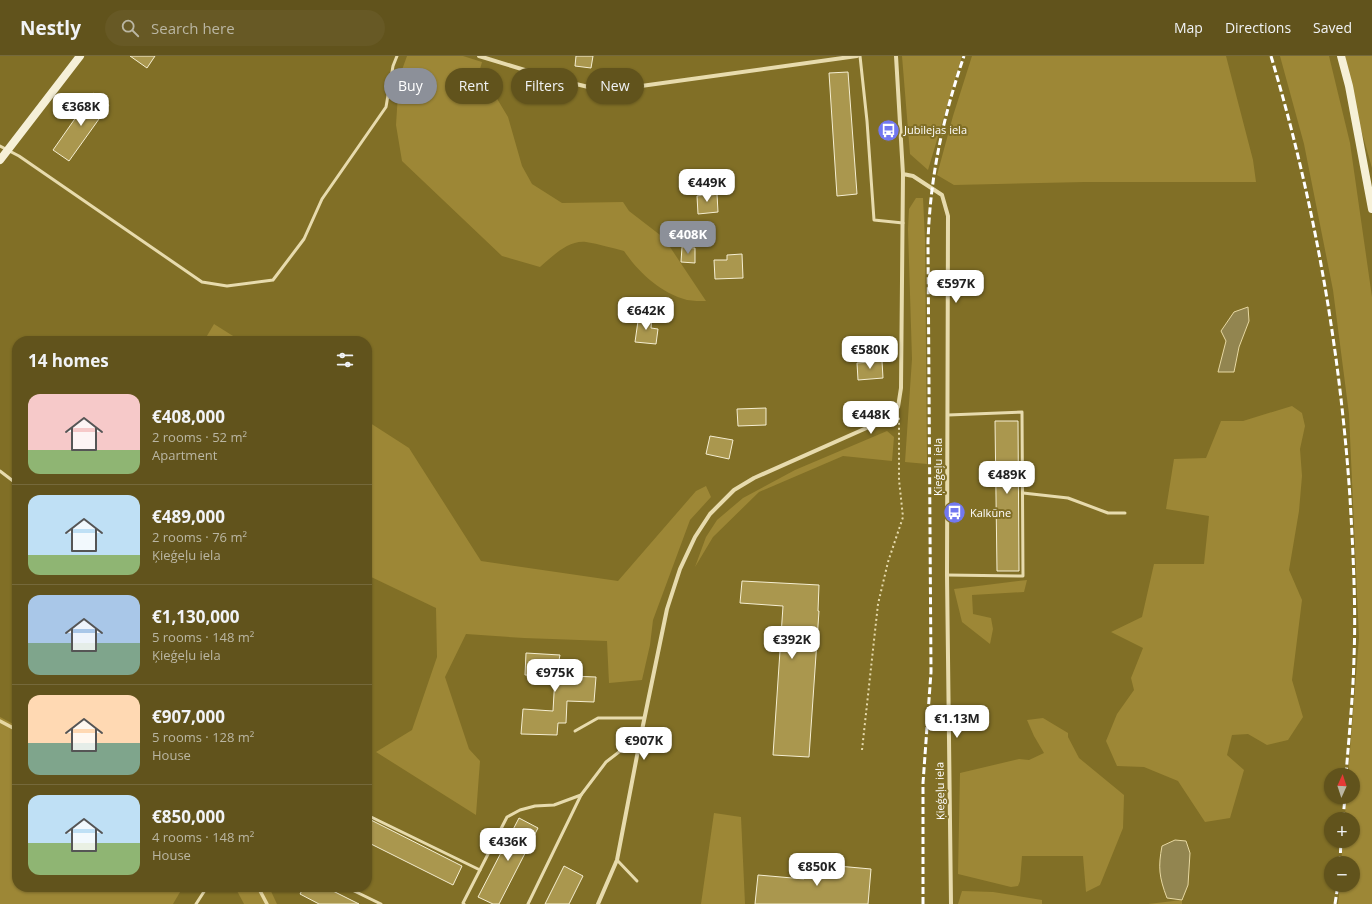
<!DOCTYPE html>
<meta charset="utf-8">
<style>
:root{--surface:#61531c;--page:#675925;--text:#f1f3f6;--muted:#bab6a3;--line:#75693b;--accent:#8c9099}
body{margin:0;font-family:"Open Sans",sans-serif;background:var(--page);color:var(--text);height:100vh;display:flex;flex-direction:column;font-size:15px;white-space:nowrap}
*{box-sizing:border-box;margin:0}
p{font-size:13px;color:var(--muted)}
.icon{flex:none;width:22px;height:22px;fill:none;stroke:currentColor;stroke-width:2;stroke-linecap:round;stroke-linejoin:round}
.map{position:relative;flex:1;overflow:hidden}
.sheet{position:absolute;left:12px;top:280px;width:360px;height:556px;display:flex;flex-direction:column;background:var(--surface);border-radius:16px;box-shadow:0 1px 3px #0004}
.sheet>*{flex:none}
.guide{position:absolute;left:384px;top:12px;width:380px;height:36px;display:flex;gap:8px}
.needle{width:26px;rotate:3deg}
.controls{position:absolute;left:1324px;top:712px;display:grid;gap:8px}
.controls a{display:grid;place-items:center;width:36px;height:36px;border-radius:50%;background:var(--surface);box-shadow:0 1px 3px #0004;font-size:20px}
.price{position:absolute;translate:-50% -34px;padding:0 9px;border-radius:8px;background:#fff;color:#222;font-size:13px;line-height:26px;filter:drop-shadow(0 1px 2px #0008)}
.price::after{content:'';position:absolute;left:50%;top:24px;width:12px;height:9px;margin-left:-6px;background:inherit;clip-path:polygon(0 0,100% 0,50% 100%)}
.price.selected{background:var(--accent);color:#fff}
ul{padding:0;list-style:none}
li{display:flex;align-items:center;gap:12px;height:100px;padding:0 16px}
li+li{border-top:1px solid var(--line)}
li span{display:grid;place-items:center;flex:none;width:112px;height:80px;border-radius:12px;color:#555}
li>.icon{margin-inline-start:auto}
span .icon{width:48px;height:48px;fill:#fffc;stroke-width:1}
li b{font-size:17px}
h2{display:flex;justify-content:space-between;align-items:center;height:48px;padding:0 16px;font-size:17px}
.pill{padding:0 14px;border-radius:18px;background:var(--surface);box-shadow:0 1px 3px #0004;font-size:14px;line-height:36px}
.pill.selected{background:var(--accent);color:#fff}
header{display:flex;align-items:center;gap:24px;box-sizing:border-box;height:56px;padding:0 20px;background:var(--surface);border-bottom:1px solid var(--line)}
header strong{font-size:19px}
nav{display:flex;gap:22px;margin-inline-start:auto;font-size:14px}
.search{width:280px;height:36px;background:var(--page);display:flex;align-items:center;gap:10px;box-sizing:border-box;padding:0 14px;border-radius:22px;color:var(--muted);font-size:15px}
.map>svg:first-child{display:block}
.green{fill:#9d8736}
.water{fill:#928550;stroke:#e7d8a2}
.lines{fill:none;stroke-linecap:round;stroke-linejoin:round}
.stream{stroke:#e7d8a2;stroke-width:3.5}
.building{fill:#aa974e;stroke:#f5eed1}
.path{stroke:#e7dbad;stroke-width:2;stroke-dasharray:2 3;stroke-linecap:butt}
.service{stroke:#e7dbad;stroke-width:3}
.minor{stroke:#e7dbad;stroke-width:4}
.secondary{stroke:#f6f0d7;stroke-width:8}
.rail{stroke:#fff;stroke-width:3;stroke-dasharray:7 3;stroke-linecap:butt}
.labels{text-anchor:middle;stroke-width:4;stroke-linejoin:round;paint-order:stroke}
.poi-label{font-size:11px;fill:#fff;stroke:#816f26;text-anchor:start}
.street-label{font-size:11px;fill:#fff;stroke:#816f26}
</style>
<header>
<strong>Nestly</strong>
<div class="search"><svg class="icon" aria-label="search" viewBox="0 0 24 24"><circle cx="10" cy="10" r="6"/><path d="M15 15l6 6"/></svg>Search here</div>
<nav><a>Map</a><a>Directions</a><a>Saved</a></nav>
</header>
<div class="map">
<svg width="1372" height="848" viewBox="0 0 1372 848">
<rect width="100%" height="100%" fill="#816f26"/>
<g class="green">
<path d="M407 0H463L482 6 476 27 496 41 508 61 522 110 532 128 562 147 623 146 629 155 664 182 706 245C700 245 693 245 687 244 661 237 639 217 624 195 612 192 599 188 586 186 568 184 553 200 540 211L502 200 402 105 396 69 399 22Z"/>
<path d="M902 0H962L928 114 910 98Z"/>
<path d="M972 0H1226L1253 104 1256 126H1085L954 129 937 119 953 60Z"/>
<path d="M1280 0H1329L1350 87 1372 241V848H1338L1340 829H1353V807H1341L1343 785H1353V763H1345L1346 741H1353V719H1348L1359 582 1349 358 1333 234 1304 88Z"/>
<path d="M1340 0H1372V112Z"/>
<path d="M916 142H923L925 184 927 408 905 406 912 303 908 173 909 153Z"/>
<path d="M214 268 241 285H204Z"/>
<path d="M1292 350 1302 357 1305 370 1300 393 1302 420 1299 455 1289 514 1302 544 1292 624 1303 661 1288 684 1267 689 1248 678 1232 679 1227 699 1244 714 1230 762 1205 766 1178 725 1144 711 1117 710 1106 685 1117 658 1134 634 1131 622 1143 592 1111 576 1142 561 1154 508H1204L1209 460 1166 453 1174 403 1206 402 1221 365H1243Z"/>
<path d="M367 365 409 392 481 505 618 525 696 435 706 430 711 441 690 464 653 564 650 589 642 624 609 627 607 585 524 582 466 578 445 621 469 693 480 705 476 759 376 696 412 674 437 601 436 552 367 519Z"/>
<path d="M887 375 894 381 892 405 843 400 759 436 713 481 695 511 706 481 717 464 743 442 795 414Z"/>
<path d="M1027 524 1024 536 972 539 973 558 991 562 993 573 990 588 962 566 954 533Z"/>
<path d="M0 661 17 670V831H183L173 848H0Z"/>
<path d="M1043 662 1068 677V681L1079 702 1124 739 1123 772 1100 829 1086 836 1083 800H1022L1020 825 1018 830 1011 831 958 818 960 717 1019 703 1029 704 1044 697 1034 680 1027 664Z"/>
<path d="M714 757 741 761 745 848H701Z"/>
<path d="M235 831H269L277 848H244Z"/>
<path d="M962 835 993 836 1042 844V848H958Z"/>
<path d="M1182 844V848H1148Z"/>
</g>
<g class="water">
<path d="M1248 251 1249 265 1239 291 1234 316H1218L1226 285 1221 275 1234 256Z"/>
<path d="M1175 784 1186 785 1190 797 1188 829 1182 844 1167 842C1159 821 1158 811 1162 790Z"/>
</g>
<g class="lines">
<g class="stream">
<path d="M0 665 17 674"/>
<path d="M258 831 267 848"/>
</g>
</g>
<g class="building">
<path d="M130 0H155L147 12Z"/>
<path d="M576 0H593L591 12 575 10Z"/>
<path d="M848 16 857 138 837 140 829 17Z"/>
<path d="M93 37 109 49 69 105 53 94Z"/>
<path d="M712 133V139L717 138 718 156 698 158 697 140 703 139V134Z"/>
<path d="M682 191 695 192V207L681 206Z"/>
<path d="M742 198 743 222 715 223 714 204H727V199Z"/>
<path d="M639 258 652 260 651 272 658 273 656 288 635 286Z"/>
<path d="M882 305 883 322 858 324 857 307Z"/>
<path d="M766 352V369L738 370 737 353Z"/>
<path d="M995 365H1018L1019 515H997Z"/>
<path d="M710 380 733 384 729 403 706 398Z"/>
<path d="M742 525 819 529 818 555H819L809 701 773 699 783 550 740 547Z"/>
<path d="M526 597 560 599 559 604H571L570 620 596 621 594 646 567 645 566 667H558L557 679 521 678 523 653 553 655 555 620 525 619Z"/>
<path d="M367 762 462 810 453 829 367 786Z"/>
<path d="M519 762 538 772 499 848H493L478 841Z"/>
<path d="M805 807 871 813 868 848H755L758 819 804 823Z"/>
<path d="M564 810 583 820 569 848H545Z"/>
<path d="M304 831H325L359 848H319L300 838Z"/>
</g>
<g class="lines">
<path class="path" d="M862 694 878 548 888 506 903 461 899 424V360"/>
<g class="service">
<path d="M860 0 867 65 874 164 903 167"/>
<path d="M0 90 19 100 202 226 227 230 273 224 304 183 322 143 386 51 393 10 397 0"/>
<path d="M0 415 17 428"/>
<path d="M1023 437 1068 442 1108 457H1125"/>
<path d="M947 519 1023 520 1022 356 948 359"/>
<path d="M575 675 598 662H644"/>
<path d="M367 759 480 814"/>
<path d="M617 804 637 825"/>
<path d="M346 831 381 848"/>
<path d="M196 848 207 831"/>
<path d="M464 848 463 847 507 761 520 754 535 750 554 749 581 739"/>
<path d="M528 848 581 739 606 706 641 679"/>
</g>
<g class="minor">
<path d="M479 0 551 22 605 35 857 0"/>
<path d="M896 0 903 118 913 120 942 139 948 160 947 519 951 848"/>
<path d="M598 848 617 804 641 679 667 553 680 513 695 481 710 458 734 434 754 422 880 366 898 351 901 332 903 118"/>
</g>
<g class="secondary">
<path d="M1341 0 1349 30 1372 153"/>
<path d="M0 104 80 0"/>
</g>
<g class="rail">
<path d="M1271 0C1314 144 1340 292 1350 442 1353 495 1356 549 1354 602 1353 641 1349 680 1346 719"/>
<path d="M1343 763 1345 741"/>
<path d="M1340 807 1341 785"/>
<path d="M923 848V727L931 616 928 186C930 121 943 61 964 0"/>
<path d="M1335 848 1338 829"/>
</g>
</g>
<defs>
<symbol id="bus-disc" viewBox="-11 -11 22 22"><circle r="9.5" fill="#7278f0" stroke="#816f26"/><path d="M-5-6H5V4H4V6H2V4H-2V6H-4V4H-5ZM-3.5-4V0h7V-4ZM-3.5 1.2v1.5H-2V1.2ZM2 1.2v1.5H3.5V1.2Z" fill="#fff"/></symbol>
</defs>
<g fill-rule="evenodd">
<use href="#bus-disc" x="876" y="62" width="25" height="25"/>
<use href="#bus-disc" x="942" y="444" width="25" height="25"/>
</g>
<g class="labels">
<g class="poi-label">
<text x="904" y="78">Jubilejas iela</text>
<text x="970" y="461">Kalkūne</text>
</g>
<g class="street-label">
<text transform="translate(938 411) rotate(-90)" y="4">Ķieģeļu iela</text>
<text transform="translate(940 735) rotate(-91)" y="4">Ķieģeļu iela</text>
</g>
</g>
</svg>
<div class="controls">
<a><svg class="needle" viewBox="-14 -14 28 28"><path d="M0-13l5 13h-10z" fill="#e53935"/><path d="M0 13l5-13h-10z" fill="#bab6a3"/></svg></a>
<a>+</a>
<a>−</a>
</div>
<b class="price" style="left:81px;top:71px">€368K</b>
<b class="price" style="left:707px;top:147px">€449K</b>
<b class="price selected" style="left:688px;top:199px">€408K</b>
<b class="price" style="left:956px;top:248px">€597K</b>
<b class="price" style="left:646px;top:275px">€642K</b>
<b class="price" style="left:870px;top:314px">€580K</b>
<b class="price" style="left:871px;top:379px">€448K</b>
<b class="price" style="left:1007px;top:439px">€489K</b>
<b class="price" style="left:792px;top:604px">€392K</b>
<b class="price" style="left:555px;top:637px">€975K</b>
<b class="price" style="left:957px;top:683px">€1.13M</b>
<b class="price" style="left:644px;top:705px">€907K</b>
<b class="price" style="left:508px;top:806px">€436K</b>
<b class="price" style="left:817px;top:831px">€850K</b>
<div class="guide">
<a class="pill selected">Buy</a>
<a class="pill">Rent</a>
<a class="pill">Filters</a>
<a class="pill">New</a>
</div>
<section class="sheet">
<h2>14 homes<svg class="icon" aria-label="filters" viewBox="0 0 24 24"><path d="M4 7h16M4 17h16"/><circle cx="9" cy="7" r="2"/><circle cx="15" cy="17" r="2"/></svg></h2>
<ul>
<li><span style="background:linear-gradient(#f6c9c9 70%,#8fb573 0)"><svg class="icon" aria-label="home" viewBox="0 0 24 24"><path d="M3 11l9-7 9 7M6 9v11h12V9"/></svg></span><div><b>€408,000</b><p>2 rooms · 52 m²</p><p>Apartment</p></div></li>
<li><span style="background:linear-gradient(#bfe0f5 75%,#8fb573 0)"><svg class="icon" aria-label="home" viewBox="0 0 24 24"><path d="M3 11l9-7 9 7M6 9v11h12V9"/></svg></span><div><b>€489,000</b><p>2 rooms · 76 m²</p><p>Ķieģeļu iela</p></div></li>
<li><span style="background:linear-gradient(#a9c7e8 60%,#7fa58c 0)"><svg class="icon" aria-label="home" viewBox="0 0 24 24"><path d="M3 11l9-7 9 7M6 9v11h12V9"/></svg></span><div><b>€1,130,000</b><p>5 rooms · 148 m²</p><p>Ķieģeļu iela</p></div></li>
<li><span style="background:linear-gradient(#ffd9b3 60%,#7fa58c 0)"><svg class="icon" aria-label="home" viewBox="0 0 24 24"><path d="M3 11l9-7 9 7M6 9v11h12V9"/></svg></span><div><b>€907,000</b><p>5 rooms · 128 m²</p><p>House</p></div></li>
<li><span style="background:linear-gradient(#bfe0f5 60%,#8fb573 0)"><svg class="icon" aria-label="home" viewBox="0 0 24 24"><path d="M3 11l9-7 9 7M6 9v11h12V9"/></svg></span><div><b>€850,000</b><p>4 rooms · 148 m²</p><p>House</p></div></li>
</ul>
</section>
</div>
